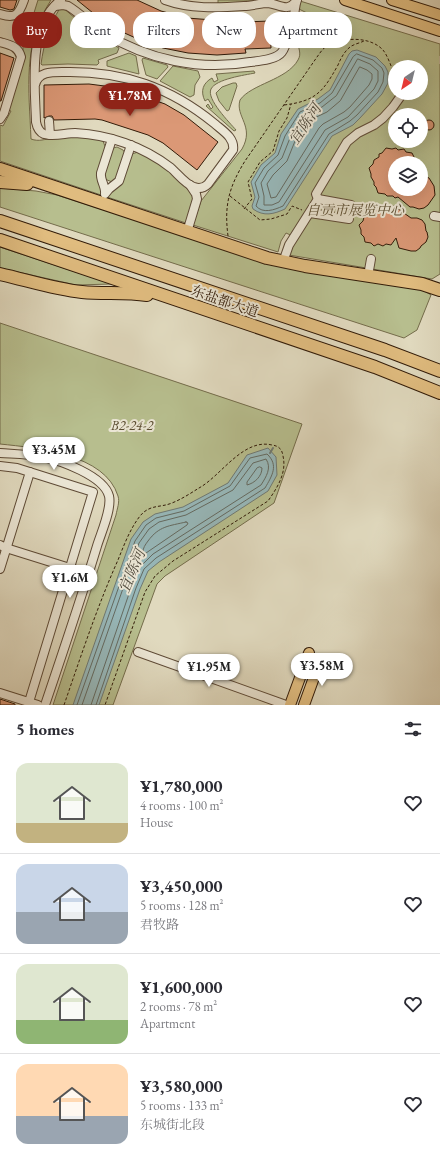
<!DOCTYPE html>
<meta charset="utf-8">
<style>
:root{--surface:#fff;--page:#f7f7f7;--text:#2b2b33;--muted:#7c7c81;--line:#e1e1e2;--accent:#8f2418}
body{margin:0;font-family:"EB Garamond","Noto Serif SC",serif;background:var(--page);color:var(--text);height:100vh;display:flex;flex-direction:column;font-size:15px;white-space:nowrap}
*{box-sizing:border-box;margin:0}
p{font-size:13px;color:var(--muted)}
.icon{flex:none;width:22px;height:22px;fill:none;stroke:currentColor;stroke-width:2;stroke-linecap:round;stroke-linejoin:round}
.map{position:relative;height:705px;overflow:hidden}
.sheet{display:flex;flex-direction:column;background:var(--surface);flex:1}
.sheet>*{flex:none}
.guide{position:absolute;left:12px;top:12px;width:416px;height:36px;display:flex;gap:8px}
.needle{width:26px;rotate:215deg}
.buttons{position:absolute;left:388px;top:60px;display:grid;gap:8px}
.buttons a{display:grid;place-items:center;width:40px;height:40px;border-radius:50%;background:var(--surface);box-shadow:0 4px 16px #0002;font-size:20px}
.price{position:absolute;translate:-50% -34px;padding:0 9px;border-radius:14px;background:#fff;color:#222;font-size:13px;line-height:26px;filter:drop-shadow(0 1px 2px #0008)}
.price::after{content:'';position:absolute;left:50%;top:24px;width:12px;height:9px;margin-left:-6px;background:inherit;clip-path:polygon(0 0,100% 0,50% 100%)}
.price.on{background:var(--accent);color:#fff}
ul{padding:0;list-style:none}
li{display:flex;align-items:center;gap:12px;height:100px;padding:0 16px}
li+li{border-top:1px solid var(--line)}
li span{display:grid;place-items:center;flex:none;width:112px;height:80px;border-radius:12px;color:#555}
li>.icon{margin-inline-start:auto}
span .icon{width:48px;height:48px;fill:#fffc;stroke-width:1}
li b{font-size:17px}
h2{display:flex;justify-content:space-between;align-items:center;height:48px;padding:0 16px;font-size:17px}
.chip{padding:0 14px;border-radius:16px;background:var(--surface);box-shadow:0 4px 16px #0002;font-size:14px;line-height:36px}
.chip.on{background:var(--accent);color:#fff}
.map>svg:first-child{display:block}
.green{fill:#b7be8e;stroke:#746c4b;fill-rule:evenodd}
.water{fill:#97b8ba;stroke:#6f7973}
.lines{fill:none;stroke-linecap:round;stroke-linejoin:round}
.shore{stroke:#646a61;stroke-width:1}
.stream{stroke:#6f7973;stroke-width:2}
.building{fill:#db9876;stroke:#321b08}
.minor-tunnel{stroke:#bdb39a;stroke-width:8;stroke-dasharray:8 4;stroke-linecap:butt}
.minor-casing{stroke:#5e4a36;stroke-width:10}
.major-casing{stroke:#321b08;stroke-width:12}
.highway-casing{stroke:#321b08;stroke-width:14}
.path{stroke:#321b08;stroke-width:1;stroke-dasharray:3 2;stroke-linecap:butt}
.minor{stroke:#ebe6d5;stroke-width:8}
.major{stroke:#e0bc7f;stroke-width:10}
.highway{stroke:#e0bc7f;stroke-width:12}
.labels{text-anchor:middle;stroke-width:4;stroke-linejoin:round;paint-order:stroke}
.park-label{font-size:14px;font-style:italic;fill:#5a4c30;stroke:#ebe6d5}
.street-label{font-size:14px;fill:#321b08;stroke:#ebe6d5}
.water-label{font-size:15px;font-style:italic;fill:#504a3d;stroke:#ebe6d5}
</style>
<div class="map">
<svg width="440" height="705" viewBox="0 0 440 705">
<rect width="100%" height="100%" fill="#e0d9be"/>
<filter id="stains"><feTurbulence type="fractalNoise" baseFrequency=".005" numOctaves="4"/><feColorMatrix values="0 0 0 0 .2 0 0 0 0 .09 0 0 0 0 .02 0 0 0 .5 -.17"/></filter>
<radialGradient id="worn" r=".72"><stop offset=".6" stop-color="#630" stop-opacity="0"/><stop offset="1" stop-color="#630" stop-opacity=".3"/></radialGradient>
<g class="green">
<path d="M38 0H51C22 45 29 88 31 139 39 142 45 139 53 138 69 136 87 136 103 141L106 149 97 177 102 190 101 195 0 161V125L3 126 11 111 8 110 23 58V45L27 46 30 34 37 15 33 16Z"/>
<path d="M218 0H270L218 6Z"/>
<path d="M300 1 440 44V274L432 279 289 255 292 246 297 238 286 233 281 241 278 252 193 225 201 201 242 149C255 126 235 117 240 100 251 84 287 80 298 60 302 53 298 49 298 42 298 33 304 22 307 13L299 9ZM395 67H421V93H395ZM395 115H421V141H395ZM395 163H421V189H395Z"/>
<path d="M62 7 89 30 119 48 117 53 98 60 99 63 97 65 68 64 42 65 41 64C44 43 49 26 60 8Z"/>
<path d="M129 53 136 56 139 74 107 66V61Z"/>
<path d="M143 58 167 65 168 67 157 79 146 75 142 60Z"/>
<path d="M173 66 198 71 200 77 195 85 194 95 190 97 160 81Z"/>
<path d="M254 71 255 73C245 75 216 79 211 89 206 99 230 123 236 130L234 131 206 106 208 104 211 109 213 107 208 99 205 101C200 91 203 83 212 78L214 82 218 80 216 74Z"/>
<path d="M233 83H236L237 86 229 110 227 111 219 101 216 93 222 87Z"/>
<path d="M117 147 123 150 125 153 117 179 112 182 105 179 103 173 113 148Z"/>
<path d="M138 152C157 158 182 181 194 197L186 223 107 197 109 191 122 183 131 157 132 154Z"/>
<path d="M0 188 36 191 57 195 257 259 421 289 431 295 417 330 404 338 0 207Z"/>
<path d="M0 247 112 284 76 285 0 268Z"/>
<path d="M0 323 302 424 274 503 165 576 157 584 113 705H53L116 515C117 509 120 502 118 496 105 454 38 448 0 444Z"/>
</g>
<g class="water">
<path d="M357 50 376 57 385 66 388 72V83L382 94 360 118 353 125 332 136 285 209C274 214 264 217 253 209L252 206 255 197 251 182 261 165 275 153 281 134 298 109 318 99 330 90 349 54 352 51Z"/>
<path d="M268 448 276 457 277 475 268 491 159 562 148 571 140 589 99 705H73L131 539 143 522 155 514 183 507 228 483 247 455Z"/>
</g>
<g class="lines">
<g class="shore">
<path d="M357 54 373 60 382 68 384 73 383 82 378 92 357 115 350 121 329 134 283 206C274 210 263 214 256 206L259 197 255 183 264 168 278 155 285 136 300 112 320 103 332 93 353 57Z"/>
<path d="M358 59 370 64 378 71V81L374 89 348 117 325 130 279 202 272 205H264V196L261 183 268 171 282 158 290 138 303 116 322 107 336 96Z"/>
<path d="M360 67 367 70 372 74V79L369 85 350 107 344 112 323 124 319 128 276 197 271 198 267 184 273 175 287 161 295 141 308 121 327 112 340 101Z"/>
<path d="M260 467 262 468C262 476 255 483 247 485V482L257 468Z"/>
<path d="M186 522 188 523 187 525 146 553 143 552C143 548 145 545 148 541 159 526 169 526 186 522Z"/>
<path d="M77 705 135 541 146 525 156 518 184 511 230 486 250 458 267 454C279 465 272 476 265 488L156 558 144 569 136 588 96 705"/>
<path d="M82 705 139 543 149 529 159 522 186 515 233 490 253 463 266 459C272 468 266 477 261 485L153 554 140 567 132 585 91 705"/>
</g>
<path class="stream" d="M270 453 273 448"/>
</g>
<g class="building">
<path d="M0 0H17L14 9 10 10 0 7Z"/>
<path d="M77 0H137L161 11 187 18 213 20 244 18V22L270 21 271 48 245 49 246 53 217 55 188 53 163 48 140 40 118 30 93 13Z"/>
<path d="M0 53 14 58 1 101H0Z"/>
<path d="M89 84 120 88 165 104 184 115 218 142 197 170 163 143 148 135 102 120 95 119 54 120 52 116H49L44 118V85Z"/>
<circle cx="429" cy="125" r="5"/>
<path d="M386 148 392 149 396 148 398 150 404 149 406 152 412 153 415 159 420 163H395V189H421V177L425 176 429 178 434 186 435 195 428 205 424 208 419 209 413 207H410L398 197 395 198 393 196H387L385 194 378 193 376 187 374 185V182L371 177V174L369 168 373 164 374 160 379 157V154L382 153Z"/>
<path d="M385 205 390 207 394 206 411 218H417L422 220 425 224 426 231 427 232 428 237 426 242 421 246 420 248 416 251H411L399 248 396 238 391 245 386 244 383 246 378 244 374 246 371 243 365 242 364 237 361 234V230L359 225 363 221 364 217 367 216 370 211H374L377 207 381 208Z"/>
<path d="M0 699 15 704V705H0Z"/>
</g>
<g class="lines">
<path class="minor-tunnel" d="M439 60H440"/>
<defs>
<g id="minor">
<path d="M165 0C190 9 217 8 244 6 252 6 261 3 268 3 279 4 288 13 296 1"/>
<path d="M55 6 63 5 68 6C81 14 91 25 104 33 148 60 200 71 250 62 259 61 276 60 282 52 286 47 293 22 294 15 295 10 295 5 297 0"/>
<path d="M0 14C15 19 19 15 24 0"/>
<path d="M0 42C10 45 18 46 21 57L4 113 0 119"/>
<path d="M35 85C38 71 53 72 65 72 123 71 170 87 215 124 223 131 235 138 233 150L208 184C204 188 199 189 194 187 186 185 177 173 171 168 157 157 142 149 125 143 109 137 92 134 75 133 66 133 53 137 44 134 39 132 37 127 36 122 35 84 27 26 61 0"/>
<path d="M49 121 50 135"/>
<path d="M112 139 101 173C100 181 106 186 105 194L109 189 119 181 131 145"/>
<path d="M351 205 318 199 316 194 347 142 358 133 374 125 383 118 393 107 403 93"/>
<path d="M310 213 349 219"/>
<path d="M434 216 440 217"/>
<path d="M187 232 197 199 196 194 190 185"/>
<path d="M283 262 289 245 318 199"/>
<path d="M368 276 371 259"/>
<path d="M0 453C14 454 28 454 42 457 60 460 104 476 109 496 112 509 101 533 97 546 81 599 63 652 45 705"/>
<path d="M0 466 17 468 93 492 29 702"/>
<path d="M0 545 6 548 89 574"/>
<path d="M0 569 30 472"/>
<path d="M138 652 286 705"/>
<path d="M0 693 38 705"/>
</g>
<g id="major">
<path d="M345 0 440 31"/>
<path d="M392 0 440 15"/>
<path d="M290 705 309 653"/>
<path d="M304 705 320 661"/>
</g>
<g id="highway">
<path d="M0 169 267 258 305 266 422 284 440 290"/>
<path d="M0 182 27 184"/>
<path d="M0 221 385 350 440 371"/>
<path d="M0 240 375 367 440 393"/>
<path d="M0 274C27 280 54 289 82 292 103 294 125 292 147 295"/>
</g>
</defs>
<use href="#minor" class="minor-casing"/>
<use href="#major" class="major-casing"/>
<use href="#highway" class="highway-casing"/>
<g class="path">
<path d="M284 105C316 101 323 92 338 65 341 58 344 52 350 47 354 44 360 43 364 41"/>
<path d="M230 196 260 220 271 219 287 214 292 206 302 210"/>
<path d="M244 209 252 199 248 182 260 162 273 151 279 131 287 118 291 104"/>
<path d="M228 236C224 205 229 187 245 161L317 57C320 53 323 48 327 46 343 37 370 36 383 50 388 56 391 67 395 75"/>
<path d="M64 705C81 656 97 607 118 560 124 545 130 529 140 516 150 504 160 508 172 503 182 499 191 493 199 488 221 476 243 438 272 445 279 446 282 449 283 456 287 473 277 488 268 501L173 561 155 576 145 592 105 705"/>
</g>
<use href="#minor" class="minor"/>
<use href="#major" class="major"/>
<use href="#highway" class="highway"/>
</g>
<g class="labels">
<g class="park-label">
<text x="355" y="215">自贡市展览中心</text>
<text x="132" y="430">B2-24-2</text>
</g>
<g class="street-label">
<text transform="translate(225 301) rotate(19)" y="5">东盐都大道</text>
</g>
<g class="water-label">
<text transform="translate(305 124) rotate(-56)" y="5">宜陈河</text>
<text transform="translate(132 571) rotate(-67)" y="5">宜陈河</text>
</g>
</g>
<rect width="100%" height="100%" filter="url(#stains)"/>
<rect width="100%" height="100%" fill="url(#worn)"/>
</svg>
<div class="buttons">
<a><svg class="needle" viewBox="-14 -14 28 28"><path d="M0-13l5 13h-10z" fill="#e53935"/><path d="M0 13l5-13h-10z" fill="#7c7c81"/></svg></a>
<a><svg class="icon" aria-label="locate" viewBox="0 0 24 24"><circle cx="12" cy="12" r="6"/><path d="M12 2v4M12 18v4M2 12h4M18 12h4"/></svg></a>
<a><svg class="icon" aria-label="layers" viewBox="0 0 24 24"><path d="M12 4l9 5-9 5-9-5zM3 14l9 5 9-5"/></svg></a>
</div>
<b class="price on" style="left:130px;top:117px">¥1.78M</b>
<b class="price" style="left:54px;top:471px">¥3.45M</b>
<b class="price" style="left:70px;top:599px">¥1.6M</b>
<b class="price" style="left:322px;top:687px">¥3.58M</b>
<b class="price" style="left:209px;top:688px">¥1.95M</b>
<div class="guide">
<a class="chip on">Buy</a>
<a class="chip">Rent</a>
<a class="chip">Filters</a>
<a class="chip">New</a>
<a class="chip">Apartment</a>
</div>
</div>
<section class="sheet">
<h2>5 homes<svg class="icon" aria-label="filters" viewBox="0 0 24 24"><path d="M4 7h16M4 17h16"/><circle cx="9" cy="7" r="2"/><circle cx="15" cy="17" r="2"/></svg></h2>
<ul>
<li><span style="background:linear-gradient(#dfe7d0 75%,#c2b280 0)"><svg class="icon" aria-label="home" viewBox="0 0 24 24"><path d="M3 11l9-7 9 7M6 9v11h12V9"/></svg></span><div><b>¥1,780,000</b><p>4 rooms · 100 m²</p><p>House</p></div><svg class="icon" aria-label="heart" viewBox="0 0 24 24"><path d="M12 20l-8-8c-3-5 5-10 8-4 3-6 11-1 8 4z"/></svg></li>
<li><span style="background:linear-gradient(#c9d6e8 60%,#9aa5b1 0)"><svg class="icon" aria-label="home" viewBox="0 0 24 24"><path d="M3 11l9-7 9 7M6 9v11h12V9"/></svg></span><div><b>¥3,450,000</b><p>5 rooms · 128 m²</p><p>君牧路</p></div><svg class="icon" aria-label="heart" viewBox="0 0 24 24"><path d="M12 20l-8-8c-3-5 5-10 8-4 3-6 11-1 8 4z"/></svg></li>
<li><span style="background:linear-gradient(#dfe7d0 70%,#8fb573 0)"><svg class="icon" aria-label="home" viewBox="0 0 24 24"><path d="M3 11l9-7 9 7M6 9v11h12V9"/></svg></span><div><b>¥1,600,000</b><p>2 rooms · 78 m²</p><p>Apartment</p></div><svg class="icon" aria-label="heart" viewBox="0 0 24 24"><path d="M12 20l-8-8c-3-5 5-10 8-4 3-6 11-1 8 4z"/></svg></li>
<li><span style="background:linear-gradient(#ffd9b3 65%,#9aa5b1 0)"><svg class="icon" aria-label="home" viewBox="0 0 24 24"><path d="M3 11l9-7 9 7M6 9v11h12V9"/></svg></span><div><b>¥3,580,000</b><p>5 rooms · 133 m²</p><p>东城街北段</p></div><svg class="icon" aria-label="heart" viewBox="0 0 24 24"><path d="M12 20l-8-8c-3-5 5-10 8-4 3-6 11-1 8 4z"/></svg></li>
</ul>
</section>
